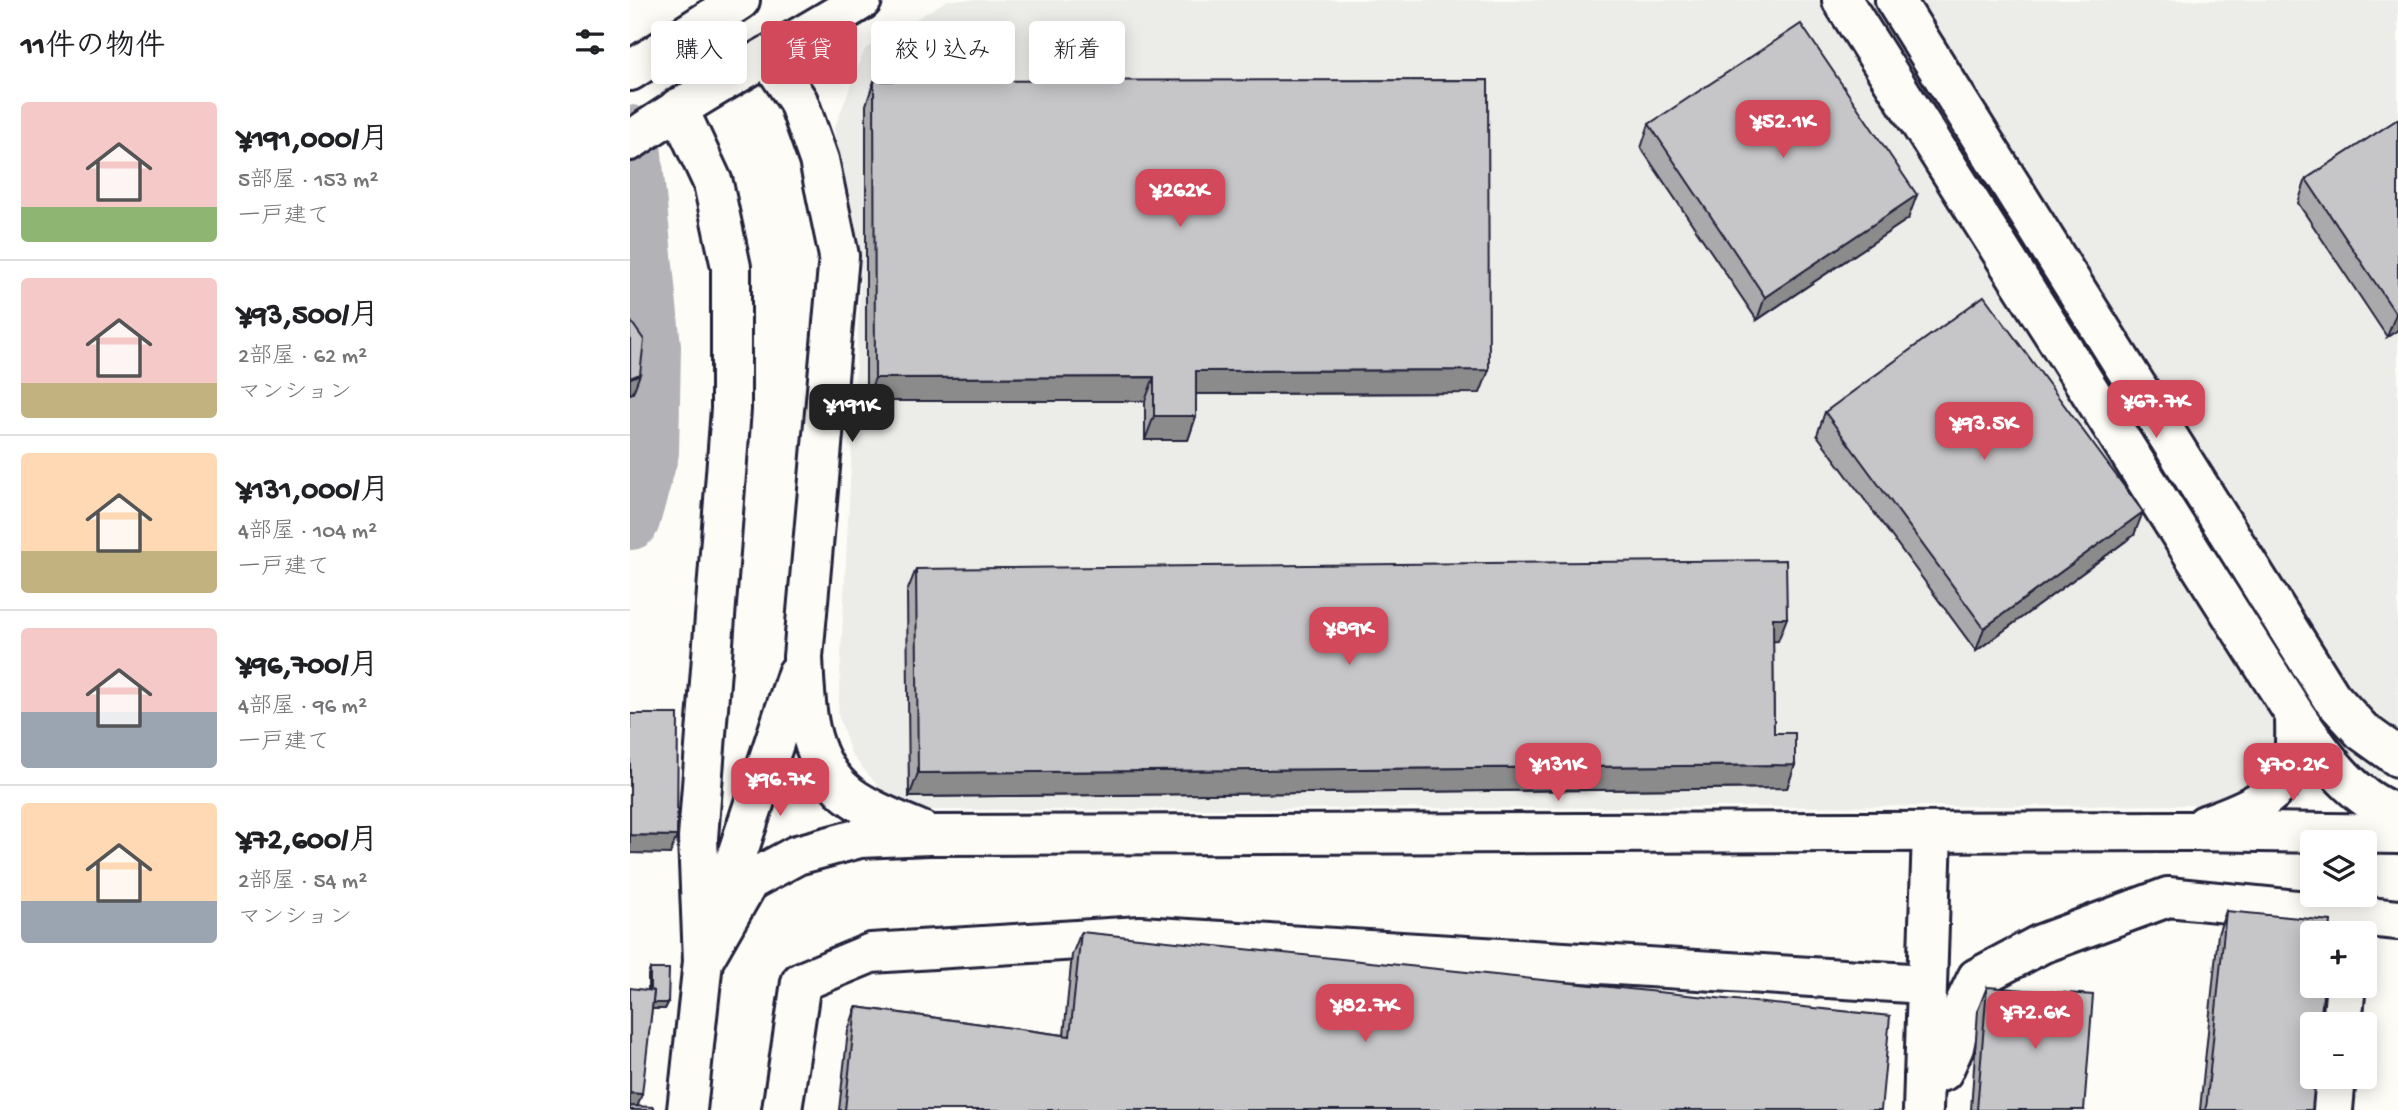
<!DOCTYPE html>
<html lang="ja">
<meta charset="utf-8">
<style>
:root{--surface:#fff;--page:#f2f2f2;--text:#202124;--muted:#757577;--line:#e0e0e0;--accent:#d1495b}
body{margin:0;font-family:"Gochi Hand","Klee One",sans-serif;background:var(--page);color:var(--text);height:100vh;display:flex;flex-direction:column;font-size:26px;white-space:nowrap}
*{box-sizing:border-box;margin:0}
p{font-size:23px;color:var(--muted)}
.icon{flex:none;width:38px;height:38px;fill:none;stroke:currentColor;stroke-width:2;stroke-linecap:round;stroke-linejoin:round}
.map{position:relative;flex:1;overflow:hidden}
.panel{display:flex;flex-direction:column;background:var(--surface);width:630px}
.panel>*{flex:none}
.top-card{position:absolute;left:21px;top:21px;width:665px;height:63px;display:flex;gap:14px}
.buttons{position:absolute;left:1670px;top:830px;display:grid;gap:14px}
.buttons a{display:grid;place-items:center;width:77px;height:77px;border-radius:7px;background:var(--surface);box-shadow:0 4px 18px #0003;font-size:35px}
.price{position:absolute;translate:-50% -60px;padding:0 16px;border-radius:14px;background:var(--accent);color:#fff;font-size:23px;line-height:46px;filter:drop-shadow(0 2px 4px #0008)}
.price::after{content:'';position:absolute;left:50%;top:42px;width:21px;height:16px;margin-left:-10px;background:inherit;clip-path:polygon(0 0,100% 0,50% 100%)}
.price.selected{background:#222;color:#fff}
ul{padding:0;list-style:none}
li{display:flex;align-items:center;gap:21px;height:175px;padding:0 21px}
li+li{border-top:2px solid var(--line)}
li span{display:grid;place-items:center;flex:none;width:196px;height:140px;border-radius:7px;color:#555}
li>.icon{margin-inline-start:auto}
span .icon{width:84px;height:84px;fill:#fffc;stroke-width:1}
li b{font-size:30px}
h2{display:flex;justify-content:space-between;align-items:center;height:84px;padding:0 21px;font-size:30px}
.tag{padding:0 24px;border-radius:7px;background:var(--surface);box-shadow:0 4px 18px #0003;font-size:24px;line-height:63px}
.tag.selected{background:var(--accent);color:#fff}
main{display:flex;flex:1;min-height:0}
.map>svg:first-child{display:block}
.built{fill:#ecece9}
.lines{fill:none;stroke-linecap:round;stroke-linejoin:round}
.river{stroke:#b2b2b7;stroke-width:60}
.minor-casing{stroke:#22223b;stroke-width:44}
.major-casing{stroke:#22223b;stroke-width:44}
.minor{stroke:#fdfcf7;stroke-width:38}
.major{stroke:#fdfcf7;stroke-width:38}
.wall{fill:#aaaaac;stroke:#22223b;stroke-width:2}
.shaded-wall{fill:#8b8b8c;stroke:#22223b;stroke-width:2}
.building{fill:#c6c6c8;stroke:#22223b;stroke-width:2}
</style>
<main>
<section class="panel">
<h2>11件の物件<svg class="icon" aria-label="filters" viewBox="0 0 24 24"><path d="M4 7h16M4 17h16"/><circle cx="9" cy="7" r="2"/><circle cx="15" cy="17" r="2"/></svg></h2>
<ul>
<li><span style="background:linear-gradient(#f6c9c9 75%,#8fb573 0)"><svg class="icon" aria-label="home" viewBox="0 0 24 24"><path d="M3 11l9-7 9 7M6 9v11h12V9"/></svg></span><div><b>¥191,000/月</b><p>5部屋 · 153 m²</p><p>一戸建て</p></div></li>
<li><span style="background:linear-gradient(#f6c9c9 75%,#c2b280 0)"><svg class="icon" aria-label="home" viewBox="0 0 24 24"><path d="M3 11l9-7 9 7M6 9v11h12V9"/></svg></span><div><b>¥93,500/月</b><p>2部屋 · 62 m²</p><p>マンション</p></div></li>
<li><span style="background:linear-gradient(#ffd9b3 70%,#c2b280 0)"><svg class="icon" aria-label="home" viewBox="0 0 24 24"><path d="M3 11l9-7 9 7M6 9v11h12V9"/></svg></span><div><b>¥131,000/月</b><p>4部屋 · 104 m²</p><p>一戸建て</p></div></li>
<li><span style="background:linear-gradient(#f6c9c9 60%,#9aa5b1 0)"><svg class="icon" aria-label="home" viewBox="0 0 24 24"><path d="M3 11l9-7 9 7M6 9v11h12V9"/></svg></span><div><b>¥96,700/月</b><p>4部屋 · 96 m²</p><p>一戸建て</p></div></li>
<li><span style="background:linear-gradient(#ffd9b3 70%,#9aa5b1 0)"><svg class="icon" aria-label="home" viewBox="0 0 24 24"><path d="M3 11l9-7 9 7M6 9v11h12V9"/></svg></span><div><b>¥72,600/月</b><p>2部屋 · 54 m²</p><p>マンション</p></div></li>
</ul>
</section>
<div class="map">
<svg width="1768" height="1110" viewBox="0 0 1768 1110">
<rect width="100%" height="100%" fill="#fdfcf7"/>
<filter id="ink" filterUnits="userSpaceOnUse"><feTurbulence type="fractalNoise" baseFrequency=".0143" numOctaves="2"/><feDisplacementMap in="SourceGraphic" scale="14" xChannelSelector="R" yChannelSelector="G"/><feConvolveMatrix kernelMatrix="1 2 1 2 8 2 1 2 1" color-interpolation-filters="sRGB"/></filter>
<g filter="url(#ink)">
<path class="built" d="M318 0H1768V774L1584 805 296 810 252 791 221 754 208 714 231 270 204 129 235 49Z"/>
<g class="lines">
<path class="river" d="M0 135 21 347 19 452 0 520"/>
<defs>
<g id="minor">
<path d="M1212 0 1665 715C1665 727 1666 741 1664 754 1657 797 1611 812 1575 825"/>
<path d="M1265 0 1701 697 1732 731 1768 757"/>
<path d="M139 58 168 101 189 160 209 256 173 657C175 703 176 755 212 789 230 807 270 822 294 832"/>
<path d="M48 108 83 183 101 267V409L68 838 73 961"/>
<path d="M1665 715C1692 753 1721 799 1768 814"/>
<path d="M90 906 167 674"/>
<path d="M1712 1024 1716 985"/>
<path d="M1294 1077 1313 1071 1324 1047 1332 1009 1347 978 1411 944 1538 897 1768 920"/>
<path d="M57 1110 73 961 119 881 167 855 230 838 299 835 1557 831 1768 834"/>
<path d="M152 1110 171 982 241 953 510 936 1296 984"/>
<path d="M1293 1110 1302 832"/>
<path d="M1703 1110 1706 1076"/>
</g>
<g id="major">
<path d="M0 71 110 0"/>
<path d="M0 141C74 89 155 48 232 0"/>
</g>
</defs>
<use href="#minor" class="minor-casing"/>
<use href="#major" class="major-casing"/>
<use href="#minor" class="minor"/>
<use href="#major" class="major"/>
</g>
<g class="wall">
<path d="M244 81 850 393 566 394V416L558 440H515V401H236V105Z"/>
<path d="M1768 119V330L1757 337 1668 203 1676 179Z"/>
<path d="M1019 124 1278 219 1127 320 1011 148Z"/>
<path d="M1195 412 1504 535 1346 651 1187 435Z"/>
<path d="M286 569 1148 641H1143L1144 733 1165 765 1157 788 279 797 277 592Z"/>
<path d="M1596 911 1682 1110H1570L1588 934Z"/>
<path d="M451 932 1251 1110H209L218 1031 226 1007 434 1035 442 955Z"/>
<path d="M20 969 38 1003 35 1009H22L8 1106 0 1110 18 990V975Z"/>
<path d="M1357 987 1454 1110H1341L1348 1010Z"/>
</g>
<g class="shaded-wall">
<path d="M1287 195 1278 219 1127 320 1135 297Z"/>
<path d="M1768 313V330L1757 337 1766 314Z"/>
<path d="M859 370 850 393 558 394 566 371Z"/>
<path d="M10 374 3 393 0 394V378Z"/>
<path d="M524 377 515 401H236L245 378Z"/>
<path d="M524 416H566L558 440H515Z"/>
<path d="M1513 512 1504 535 1346 651 1354 628Z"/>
<path d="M1143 618H1157L1148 641 1134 642Z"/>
<path d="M1165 765 1157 788 279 797 288 773Z"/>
<path d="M0 835 47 836 40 854 0 853Z"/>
<path d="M20 1003H38L35 1009H17Z"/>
<path d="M0 1093 12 1094 6 1110H0Z"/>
</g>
<g class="building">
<path d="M1171 24 1287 195 1135 297 1019 124Z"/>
<path d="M858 80 859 370 566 371V416H524V377L245 378 244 81Z"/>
<path d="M1768 119V313L1766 314 1676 179Z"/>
<path d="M1354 296 1513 512 1354 628 1195 412Z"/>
<path d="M0 320 14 340 10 374 0 378Z"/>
<path d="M1156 560 1157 618H1143L1144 733H1165V765L288 773 286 569Z"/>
<path d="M0 714H48L47 836 0 835Z"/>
<path d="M1596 911 1701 921 1700 933H1682V985H1694L1690 1024H1682V1076H1685L1682 1110H1576Z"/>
<path d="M451 932 1260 1016 1251 1110H215L226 1007 440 1036Z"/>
<path d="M20 969H39L38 1003H23L24 991 20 990Z"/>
<path d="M1357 987 1463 995 1454 1110H1347Z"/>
<path d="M0 988 24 991 12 1094 0 1093Z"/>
<path d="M0 1106 24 1107V1110H0Z"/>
</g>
</g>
</svg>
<div class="buttons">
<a><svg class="icon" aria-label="layers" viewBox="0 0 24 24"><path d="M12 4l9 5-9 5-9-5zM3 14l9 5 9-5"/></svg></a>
<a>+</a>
<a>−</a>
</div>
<b class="price" style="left:1153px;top:160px">¥52.1K</b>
<b class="price" style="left:550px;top:229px">¥262K</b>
<b class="price" style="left:1526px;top:440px">¥67.7K</b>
<b class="price selected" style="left:222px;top:444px">¥191K</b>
<b class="price" style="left:1354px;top:462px">¥93.5K</b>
<b class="price" style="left:719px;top:667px">¥89K</b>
<b class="price" style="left:928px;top:803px">¥131K</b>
<b class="price" style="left:1663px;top:803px">¥70.2K</b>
<b class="price" style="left:150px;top:818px">¥96.7K</b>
<b class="price" style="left:735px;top:1044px">¥82.7K</b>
<b class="price" style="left:1405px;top:1051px">¥72.6K</b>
<div class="top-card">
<a class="tag">購入</a>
<a class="tag selected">賃貸</a>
<a class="tag">絞り込み</a>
<a class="tag">新着</a>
</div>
</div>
</main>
